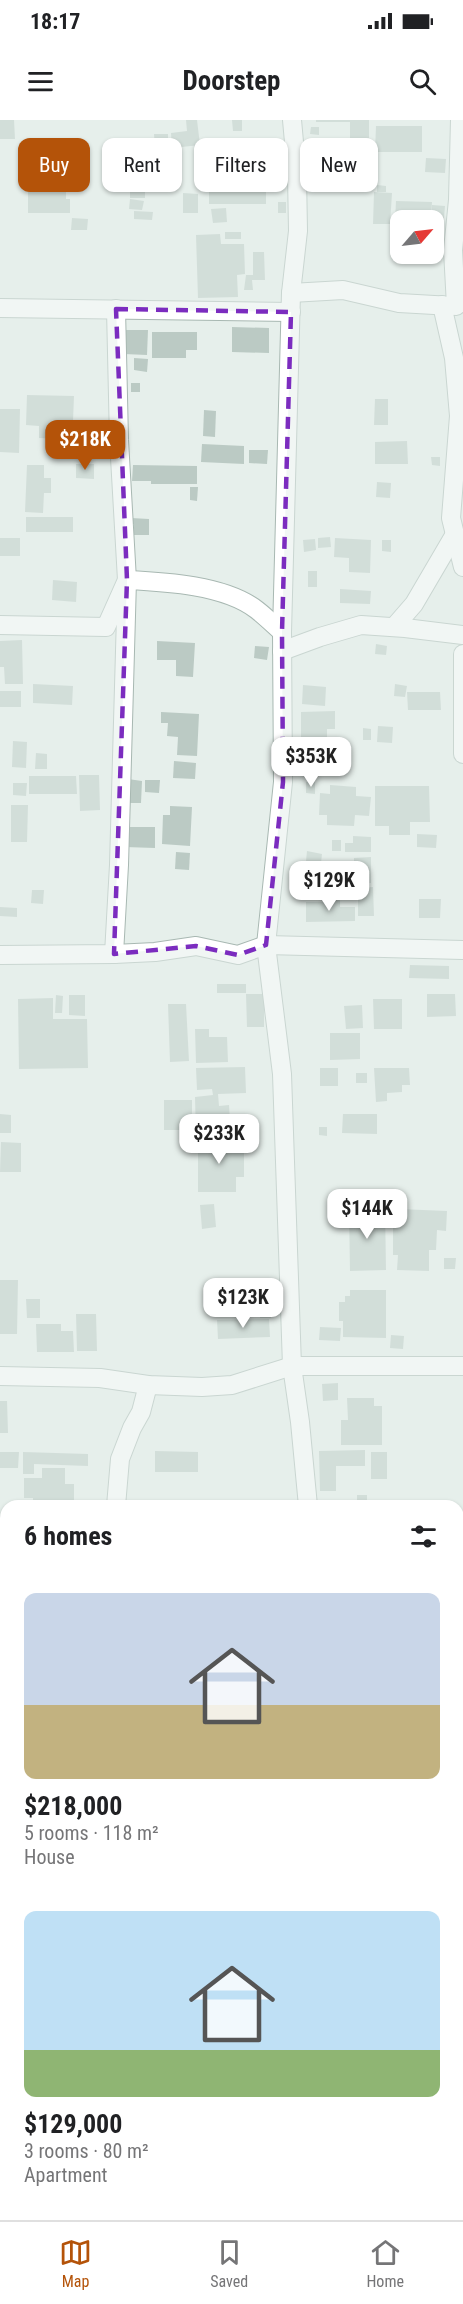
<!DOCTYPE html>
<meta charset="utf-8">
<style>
:root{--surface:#fff;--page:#f6f6f6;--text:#202124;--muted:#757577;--line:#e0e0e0;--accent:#b45309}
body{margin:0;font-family:"Roboto Condensed",sans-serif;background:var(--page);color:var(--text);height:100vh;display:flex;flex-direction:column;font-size:22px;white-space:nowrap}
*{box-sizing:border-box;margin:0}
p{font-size:20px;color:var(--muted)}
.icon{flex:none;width:33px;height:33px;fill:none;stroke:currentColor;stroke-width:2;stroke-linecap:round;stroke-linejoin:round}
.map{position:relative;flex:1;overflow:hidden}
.details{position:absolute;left:0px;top:1380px;width:464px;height:720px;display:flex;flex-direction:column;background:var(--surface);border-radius:18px 18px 0 0;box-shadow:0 2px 4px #0004}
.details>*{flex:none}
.hud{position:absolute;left:18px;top:18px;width:428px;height:54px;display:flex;gap:12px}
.needle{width:39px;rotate:62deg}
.tools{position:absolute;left:390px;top:90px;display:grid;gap:12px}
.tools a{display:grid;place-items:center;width:54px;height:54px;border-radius:12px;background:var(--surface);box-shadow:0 2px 4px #0004;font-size:30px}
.price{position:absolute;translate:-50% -51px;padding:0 14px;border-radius:12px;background:#fff;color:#222;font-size:20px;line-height:39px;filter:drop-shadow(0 2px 3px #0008)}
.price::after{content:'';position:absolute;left:50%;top:36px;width:18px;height:14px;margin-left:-9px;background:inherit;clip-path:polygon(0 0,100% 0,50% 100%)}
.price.selected{background:var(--accent);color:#fff}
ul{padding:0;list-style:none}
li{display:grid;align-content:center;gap:12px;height:318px;padding:0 24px}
li span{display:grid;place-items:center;height:186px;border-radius:12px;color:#555}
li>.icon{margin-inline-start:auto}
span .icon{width:108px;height:108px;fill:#fffc;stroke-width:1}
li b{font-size:26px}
h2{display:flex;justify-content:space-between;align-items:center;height:72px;padding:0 24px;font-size:26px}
.chip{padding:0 21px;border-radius:12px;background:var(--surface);box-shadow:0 2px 4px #0004;font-size:21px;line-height:54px}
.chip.selected{background:var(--accent);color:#fff}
.status{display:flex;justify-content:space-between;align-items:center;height:42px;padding:0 30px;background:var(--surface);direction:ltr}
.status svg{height:16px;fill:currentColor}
header{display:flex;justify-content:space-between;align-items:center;height:78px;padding:0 24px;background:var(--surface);font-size:27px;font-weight:700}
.menu{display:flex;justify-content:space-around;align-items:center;height:84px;border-top:2px solid var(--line);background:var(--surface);font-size:16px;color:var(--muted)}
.menu a{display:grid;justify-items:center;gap:3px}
.menu .selected{color:var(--accent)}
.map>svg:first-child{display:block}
.building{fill:#bbcac4}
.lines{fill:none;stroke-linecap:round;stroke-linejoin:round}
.minor-casing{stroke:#a8b8b2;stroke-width:20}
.minor{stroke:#fff;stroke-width:18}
.marked{fill:none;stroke:#7b2cbf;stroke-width:4.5;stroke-dasharray:12 8;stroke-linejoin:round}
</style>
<div class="status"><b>18:17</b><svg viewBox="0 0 49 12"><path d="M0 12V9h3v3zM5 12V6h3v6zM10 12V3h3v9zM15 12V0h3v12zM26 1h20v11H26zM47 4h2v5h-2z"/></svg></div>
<header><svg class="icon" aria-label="menu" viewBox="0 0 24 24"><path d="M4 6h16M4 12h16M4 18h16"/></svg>Doorstep<svg class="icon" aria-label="search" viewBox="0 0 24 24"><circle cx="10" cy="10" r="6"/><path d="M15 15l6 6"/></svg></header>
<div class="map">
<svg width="463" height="2100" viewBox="0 0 463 2100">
<rect width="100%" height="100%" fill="#e6efeb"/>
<g class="building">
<path d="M0 0H14L15 19H0Z"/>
<path d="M186 0H197L200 25 172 28 171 13 187 11Z"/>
<path d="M232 0H242V11H233Z"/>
<path d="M316 0H369V18H350V2H316Z"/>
<path d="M376 6H422V32H375Z"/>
<path d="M311 7H319V15L310 14Z"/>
<path d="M154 14H168V27L155 28Z"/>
<path d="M209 35 260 36V64H266V84H209Z"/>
<path d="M426 38 446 39 445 53 425 52Z"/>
<path d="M157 42 172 44 171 50 156 48Z"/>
<path d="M28 62 66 63V79H70V93H28Z"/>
<path d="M377 65 386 66V72H377Z"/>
<rect x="130" y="66" width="15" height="12"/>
<path d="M374 72 392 73 390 104H373Z"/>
<path d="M183 73 198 74V93H183Z"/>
<path d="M130 79 144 81 142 90 129 89Z"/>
<path d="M396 81 432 82 431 100 395 102Z"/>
<rect x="278" y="82" width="8" height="11"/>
<path d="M432 85 445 86 444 98 437 97V102L432 100Z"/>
<path d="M226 88 227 102 213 103 211 89Z"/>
<path d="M134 91 153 92 152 100 134 99Z"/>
<path d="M72 98 88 99 87 110H71Z"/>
<rect x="225" y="112" width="16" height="7"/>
<path d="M220 114 221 124H244L245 154 237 155 238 177 198 178 196 115Z"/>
<path d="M253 132H264L265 160H252L253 170H244L246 155H253Z"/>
<path d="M232 207 269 208V233L232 232Z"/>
<path d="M125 210H148L147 235 124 234Z"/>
<path d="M152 212H197V230H186V238H152Z"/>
<path d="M134 238 148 239 147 252 134 250Z"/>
<rect x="131" y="263" width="9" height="9"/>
<path d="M27 275 74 276 73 301 64 302V319L39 318V306L26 305Z"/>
<path d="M375 279H388V305H374Z"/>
<path d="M0 289H20L19 333 0 332Z"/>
<path d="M204 290 216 291 215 317 203 316Z"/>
<path d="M407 321 408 344H375V322Z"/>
<path d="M202 324 244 326V344L201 342Z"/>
<path d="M249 330H268L267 344 249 343Z"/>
<path d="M431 337H440V346L432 345Z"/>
<path d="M76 344H94V359L76 358Z"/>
<path d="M27 345H44V358H51V373H44L43 393 25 392Z"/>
<path d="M133 345 197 346V364H151V361H132Z"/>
<path d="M377 362 391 363 390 378 376 377Z"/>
<path d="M190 367H198L197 381 190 380Z"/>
<rect x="26" y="397" width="47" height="15"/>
<path d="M131 398 149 399V415H134V404H131Z"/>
<path d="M330 417 331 427 318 428V418Z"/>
<rect x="0" y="418" width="20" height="18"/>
<path d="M335 418 371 420 370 453 349 452V438L334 437Z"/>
<path d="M315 419 316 430 304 432 303 420Z"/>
<path d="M382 420H391V432L382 431Z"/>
<rect x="308" y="451" width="9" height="16"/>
<path d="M53 460 77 462 76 482 52 480Z"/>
<path d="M340 469 371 471 370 484 340 483Z"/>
<path d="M22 520 23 564H5L4 547H0V521Z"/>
<path d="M157 521 195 523 193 557 176 556V540H157Z"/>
<path d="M376 524 387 526 386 535 375 534Z"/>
<path d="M255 526 269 527 267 540 254 538Z"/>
<path d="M33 564 73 566 72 585 33 583Z"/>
<path d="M395 564 407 566 405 577 394 576Z"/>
<path d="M303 565 326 567 325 586 302 584Z"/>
<rect x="0" y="571" width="21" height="16"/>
<path d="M407 572H440L441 590H408Z"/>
<path d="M335 591V609H327V618H321V630H301V592Z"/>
<path d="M161 592 199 594 197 636 177 635 178 617 167 616 168 603H161Z"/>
<path d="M378 606 393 607 392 623 377 622Z"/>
<path d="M363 608 371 609V620H363Z"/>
<path d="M13 621 27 622 26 648 12 647Z"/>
<path d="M36 633 47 634V649H35Z"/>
<path d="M174 641 196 643 195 659 173 658Z"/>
<path d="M305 648H313V658H304Z"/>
<path d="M79 655H99L100 690 80 691Z"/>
<path d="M29 656H76L77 674H29Z"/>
<path d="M128 659 142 661 141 683H127Z"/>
<path d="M145 660H160L159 673 145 672Z"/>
<path d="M306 662H315V674L306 673Z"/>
<path d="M13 663H27L26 676 13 675Z"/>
<path d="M330 665 356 667V676L371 677 369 696 355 695 354 706 327 705V695H319L320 673 330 674Z"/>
<path d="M375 666H429L430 702H410V715H389V706H375Z"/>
<path d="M11 685H28L27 722H11Z"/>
<path d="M170 686 192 687 190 726 162 724 163 695H170Z"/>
<path d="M125 707H155V728L125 727Z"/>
<path d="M417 714 437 715 436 728 417 727Z"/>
<path d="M353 716 371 717V732H345V723H353Z"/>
<rect x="332" y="720" width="9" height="11"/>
<path d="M307 731 322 734 321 743 306 741Z"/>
<path d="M176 732 190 733 189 750 175 749Z"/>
<path d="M371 737V763L354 764V738Z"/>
<path d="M373 767 374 796H358V768Z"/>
<path d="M32 770H44L43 784 31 783Z"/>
<path d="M325 778H340V787H355V801L306 802V782H325Z"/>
<path d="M419 779H441L440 798H419Z"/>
<path d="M0 787 17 788V797L0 796Z"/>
<path d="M410 845 449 846V859L409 858Z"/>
<rect x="217" y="864" width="29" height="9"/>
<path d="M246 874H264V907H247Z"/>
<path d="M427 874H455L456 896 427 897Z"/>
<path d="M56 875 63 876 62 893H55Z"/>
<path d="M69 875H85V896L69 895Z"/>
<path d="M53 878V899H87L88 948 19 949 18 879Z"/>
<path d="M373 879H402V909H374Z"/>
<path d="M168 884H186L189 941 170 942Z"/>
<path d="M362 885 363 908 346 909 344 886Z"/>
<path d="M195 909H209V917H227L228 942 196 943Z"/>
<path d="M330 913H360V939L330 940Z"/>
<path d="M245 947 246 973 218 974 219 986 229 985 230 1001 219 1003 221 1015 196 1016 195 977 213 975 212 969 197 970 196 948Z"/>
<rect x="320" y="948" width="18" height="18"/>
<path d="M374 948H409L410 965H402V972L387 973V981L376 982Z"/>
<rect x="356" y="953" width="11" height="10"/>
<rect x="164" y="980" width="28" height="30"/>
<path d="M0 994 11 995V1013H0Z"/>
<path d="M343 994H377V1014L342 1013Z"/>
<path d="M319 1007H327V1016L319 1015Z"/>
<path d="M198 1017H236V1033H244V1057H236V1072H198Z"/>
<path d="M1 1022 21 1023V1052H0Z"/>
<path d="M344 1072 354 1073V1084H343Z"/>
<path d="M214 1084 216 1107 202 1109 200 1085Z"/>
<path d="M385 1088 386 1150 350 1151 349 1089Z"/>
<path d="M399 1089 447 1091 446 1111 437 1110 436 1130H429V1151L397 1150 398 1135H393V1105H399Z"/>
<path d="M444 1138H456L455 1149H444Z"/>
<path d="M0 1160H18L17 1214H0Z"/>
<path d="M350 1170H386V1218L343 1217V1201H339V1182H345V1176H350Z"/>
<path d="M26 1179H40V1198H27Z"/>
<rect x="260" y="1182" width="11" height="16"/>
<path d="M76 1194H96L97 1231H77Z"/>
<path d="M269 1199 270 1217 218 1219 217 1200Z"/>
<path d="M36 1204H61V1211H73L74 1232H37Z"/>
<path d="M320 1207 341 1208 340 1221 319 1220Z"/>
<path d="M391 1215 404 1216 403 1229 390 1228Z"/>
<path d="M338 1263V1280L323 1281 322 1264Z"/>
<path d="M347 1278H374V1286H382V1325H341V1300H348Z"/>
<path d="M0 1281H7L8 1313H0Z"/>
<path d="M365 1330V1346H336V1371H320L319 1331Z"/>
<path d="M155 1331 198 1332V1352H155Z"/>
<path d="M0 1332H19L18 1348H0Z"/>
<path d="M23 1332 88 1334V1346L34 1344V1354H23Z"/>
<rect x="371" y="1332" width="16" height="27"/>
<path d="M42 1348H65V1364H74V1386H33V1378H24V1358H42Z"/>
<rect x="357" y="1375" width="10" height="11"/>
<rect x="0" y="1403" width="6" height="15"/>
<path d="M0 1688H3V1692H6V1710H0Z"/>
<path d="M6 1768V1784H1V1769Z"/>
<path d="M463 1926V1945L458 1933V1928Z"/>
<path d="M463 2005V2023L458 2016V2010Z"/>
<path d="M460 2091 463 2100H448L446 2097 458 2094Z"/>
<path d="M280 2094H296L299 2100H283Z"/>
<path d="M316 2094H324L327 2100H304Z"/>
</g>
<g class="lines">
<defs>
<g id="minor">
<path d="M292 0 297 55 298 111 291 173 282 512 283 662 266 825 282 954 292 1246 300 1302 308 1386"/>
<path d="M291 173 343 170 399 183 452 186"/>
<path d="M442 185 454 238 459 296 451 398 463 447"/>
<path d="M456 186 453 130 458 80 460 0"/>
<path d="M0 188 291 192"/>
<path d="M0 505 106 507 127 460C166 462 225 465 257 490 266 497 274 505 282 512"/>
<path d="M394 507 414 484 455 414"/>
<path d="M282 531 320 517 361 505 405 508 463 515"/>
<path d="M463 534V634"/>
<path d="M114 834 119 745 127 460 119 320 116 189"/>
<path d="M0 835 114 834 155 832 196 826 238 835 266 825 463 830"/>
<path d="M0 1256 100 1258 148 1265 202 1267 232 1265 292 1246H463"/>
<path d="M116 1386 120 1339 132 1308 141 1292 148 1265"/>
<path d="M458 1551H463"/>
<path d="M0 1559 6 1558"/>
<path d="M458 1734 463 1732"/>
<path d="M0 1914 6 1910"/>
<path d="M211 2094 214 2100"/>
<path d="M393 2100V2094"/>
</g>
</defs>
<use href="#minor" class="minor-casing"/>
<use href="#minor" class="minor"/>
</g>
<path d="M0 0H463V2100H0ZM116 189 291 192 282 512 283 662 266 825 238 835 196 826 114 834 127 460Z" fill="#e6efeb" fill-opacity=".55" fill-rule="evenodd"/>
<path class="marked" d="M116 189 291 192 282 512 283 662 266 825 238 835 196 826 114 834 127 460Z"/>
</svg>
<div class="tools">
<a><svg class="needle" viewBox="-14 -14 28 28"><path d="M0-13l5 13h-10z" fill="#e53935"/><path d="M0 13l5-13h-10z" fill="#757577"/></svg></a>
</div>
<b class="price selected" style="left:85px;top:351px">$218K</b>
<b class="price" style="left:311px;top:668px">$353K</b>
<b class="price" style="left:329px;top:792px">$129K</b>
<b class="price" style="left:219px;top:1045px">$233K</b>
<b class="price" style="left:367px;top:1120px">$144K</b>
<b class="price" style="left:243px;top:1209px">$123K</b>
<div class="hud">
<a class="chip selected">Buy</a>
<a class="chip">Rent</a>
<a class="chip">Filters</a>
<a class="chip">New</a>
</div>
<section class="details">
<h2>6 homes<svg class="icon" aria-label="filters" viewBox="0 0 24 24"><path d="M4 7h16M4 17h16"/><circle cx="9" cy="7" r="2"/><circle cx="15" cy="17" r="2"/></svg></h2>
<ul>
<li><span style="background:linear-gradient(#c9d6e8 60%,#c2b280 0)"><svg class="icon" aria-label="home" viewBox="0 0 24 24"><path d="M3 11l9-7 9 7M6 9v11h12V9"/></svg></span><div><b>$218,000</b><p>5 rooms · 118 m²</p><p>House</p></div></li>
<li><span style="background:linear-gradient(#bfe0f5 75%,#8fb573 0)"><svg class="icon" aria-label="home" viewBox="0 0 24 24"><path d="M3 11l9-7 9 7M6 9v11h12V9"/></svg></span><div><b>$129,000</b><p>3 rooms · 80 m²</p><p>Apartment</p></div></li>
</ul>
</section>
</div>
<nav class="menu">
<a class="selected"><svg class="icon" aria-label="map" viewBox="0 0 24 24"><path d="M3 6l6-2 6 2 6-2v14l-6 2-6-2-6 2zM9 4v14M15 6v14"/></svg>Map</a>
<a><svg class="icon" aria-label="saved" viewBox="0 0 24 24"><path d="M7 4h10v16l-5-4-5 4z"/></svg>Saved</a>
<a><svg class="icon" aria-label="home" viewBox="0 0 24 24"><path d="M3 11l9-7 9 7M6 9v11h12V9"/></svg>Home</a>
</nav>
